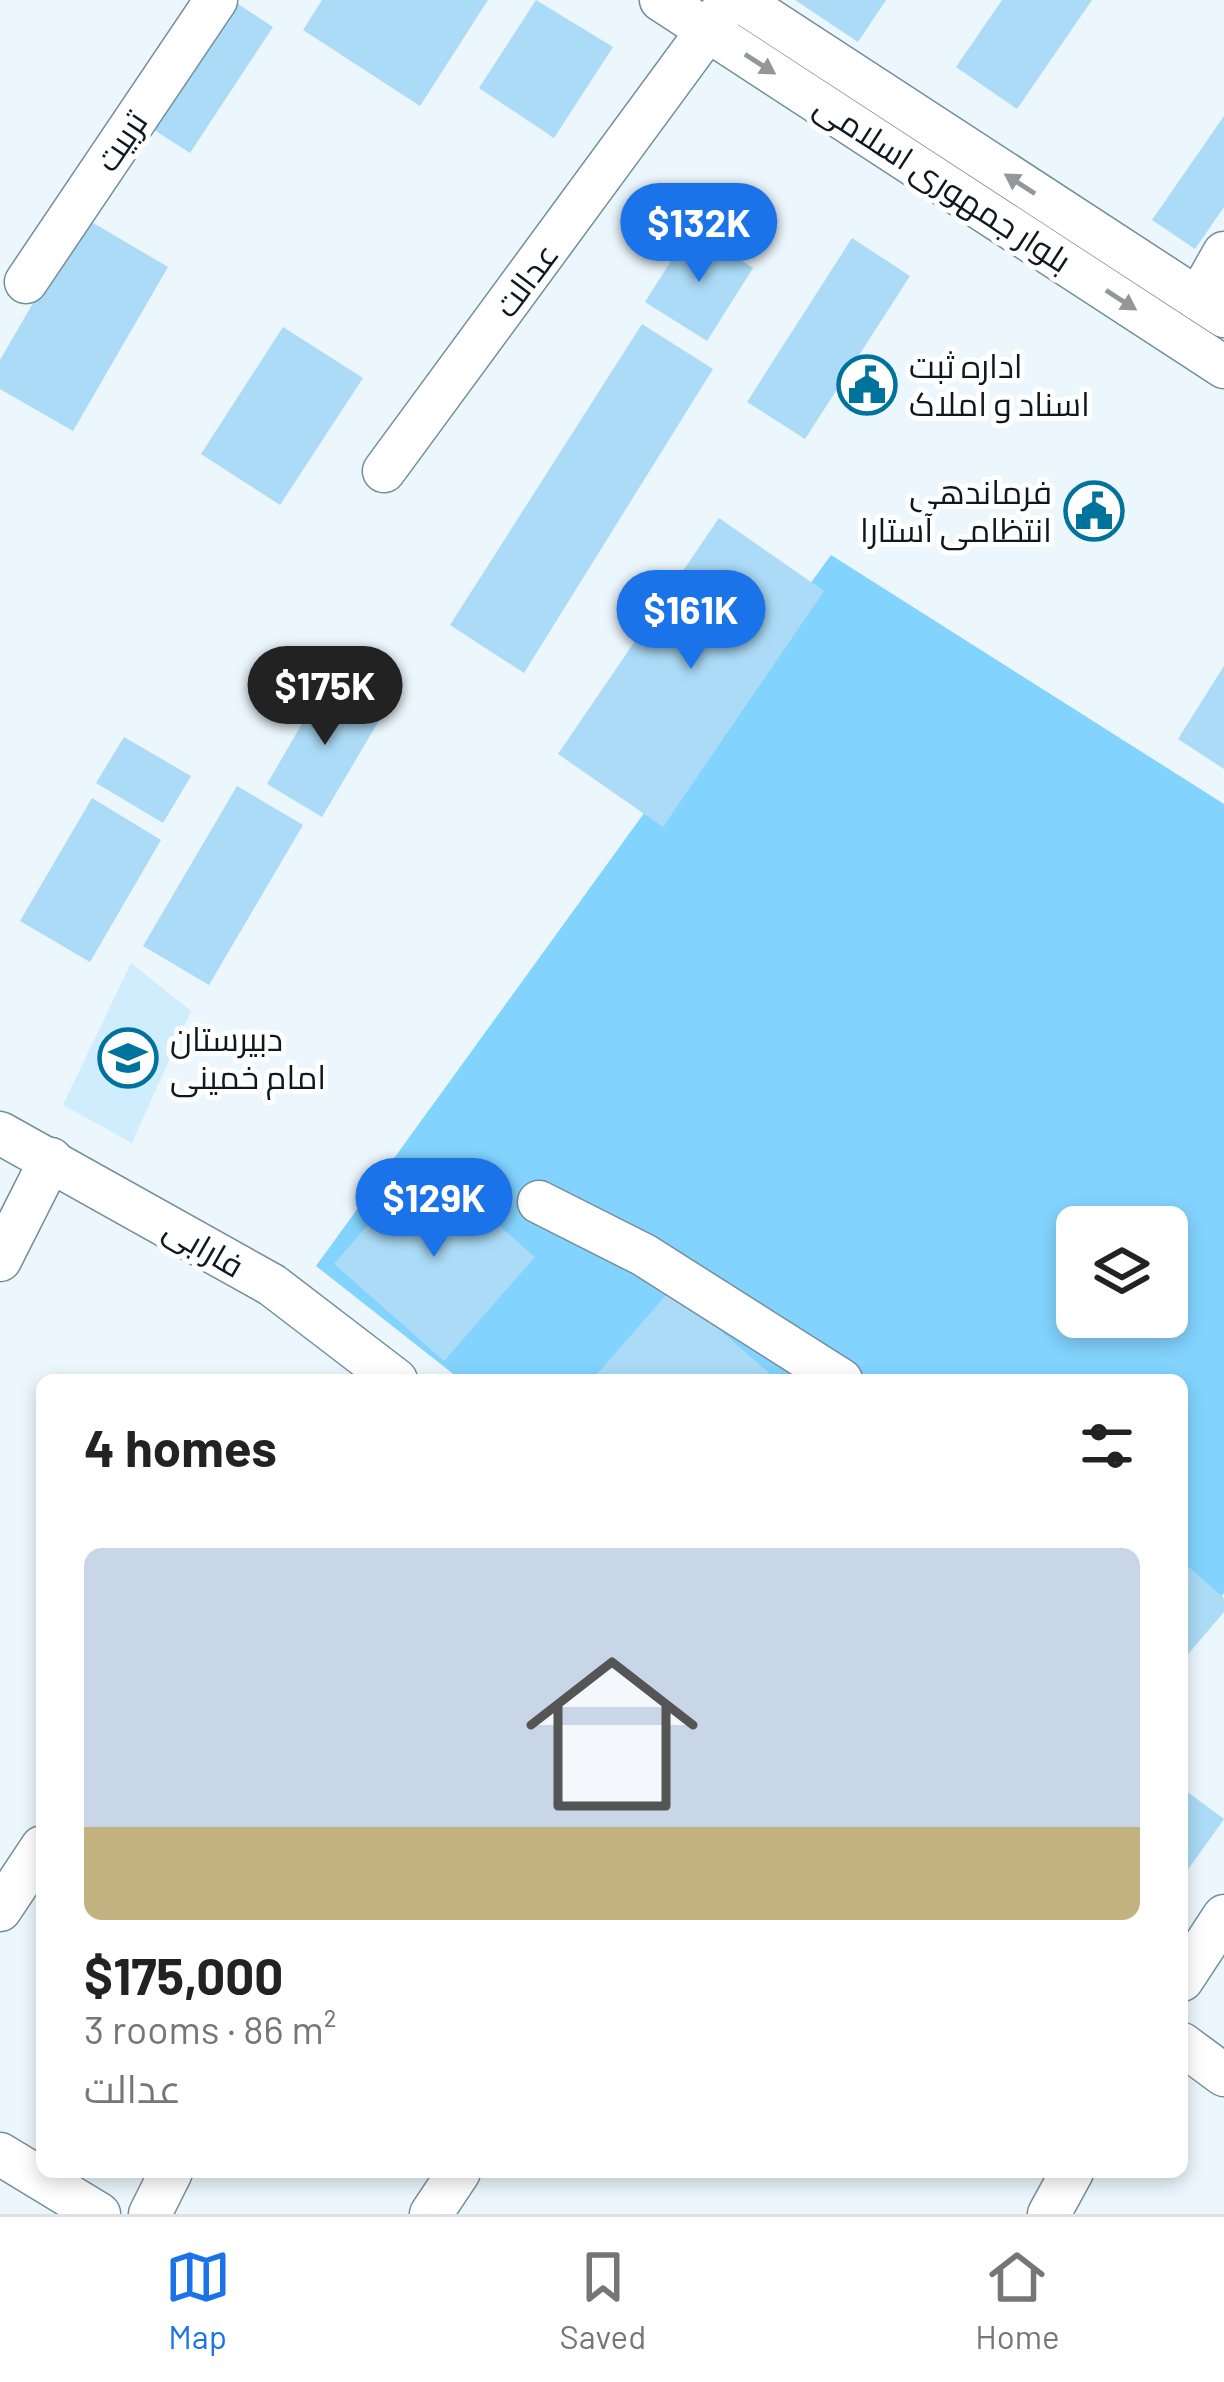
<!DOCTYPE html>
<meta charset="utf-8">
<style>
:root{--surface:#fff;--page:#f2f2f2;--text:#222;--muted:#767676;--line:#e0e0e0;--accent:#1a73e8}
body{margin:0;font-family:Barlow,Cairo,sans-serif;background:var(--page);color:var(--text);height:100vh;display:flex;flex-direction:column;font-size:45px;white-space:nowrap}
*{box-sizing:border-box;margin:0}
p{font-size:39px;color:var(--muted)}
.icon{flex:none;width:66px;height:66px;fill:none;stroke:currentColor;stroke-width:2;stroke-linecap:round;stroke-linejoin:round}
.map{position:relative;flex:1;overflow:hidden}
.details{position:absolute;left:36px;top:1374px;width:1152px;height:804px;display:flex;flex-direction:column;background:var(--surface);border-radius:18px;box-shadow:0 6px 18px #0003}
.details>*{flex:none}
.buttons{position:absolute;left:1056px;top:1206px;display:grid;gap:24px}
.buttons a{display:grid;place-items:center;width:132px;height:132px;border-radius:18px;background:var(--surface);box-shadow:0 6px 18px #0003;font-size:60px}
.price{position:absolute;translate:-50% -102px;padding:0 27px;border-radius:42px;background:var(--accent);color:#fff;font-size:39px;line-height:78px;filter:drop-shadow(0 3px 6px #0008)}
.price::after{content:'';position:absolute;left:50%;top:72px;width:36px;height:27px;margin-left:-18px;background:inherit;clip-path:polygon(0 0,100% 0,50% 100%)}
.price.selected{background:#222;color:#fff}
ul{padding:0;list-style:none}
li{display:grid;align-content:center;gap:24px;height:636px;padding:0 48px}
li span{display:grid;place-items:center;height:372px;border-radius:18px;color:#555}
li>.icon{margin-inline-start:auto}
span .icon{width:216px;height:216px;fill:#fffc;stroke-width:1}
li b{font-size:51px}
h2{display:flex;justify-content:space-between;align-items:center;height:144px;padding:0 48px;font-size:51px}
.tab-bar{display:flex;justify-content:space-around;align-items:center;height:168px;border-top:3px solid var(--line);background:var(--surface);font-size:33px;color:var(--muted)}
.tab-bar a{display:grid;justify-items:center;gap:6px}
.tab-bar .selected{color:var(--accent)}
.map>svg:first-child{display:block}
.built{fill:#d0edfe}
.green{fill:#82d3fe;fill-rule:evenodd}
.building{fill:#abdbf6}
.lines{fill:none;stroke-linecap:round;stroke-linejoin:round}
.minor-casing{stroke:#738e9c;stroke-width:45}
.minor{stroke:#fff;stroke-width:42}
.oneway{fill:#93979a}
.labels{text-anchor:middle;stroke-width:10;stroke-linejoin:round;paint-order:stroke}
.street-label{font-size:33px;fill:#0e181e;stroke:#fff}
.poi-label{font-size:33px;fill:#0e181e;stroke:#fff;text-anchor:start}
</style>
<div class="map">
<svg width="1224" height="2214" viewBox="0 0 1224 2214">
<rect width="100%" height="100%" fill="#ebf6fd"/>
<path class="built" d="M131 963 191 1011 132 1143 63 1105Z"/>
<path class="green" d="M831 555 1224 804V1593L1182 1647V1380H461L316 1266ZM1077 1227H1167V1317H1077Z"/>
<g class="building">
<path d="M232 0 273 27 190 153 148 126Z"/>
<path d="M322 0H488L420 106 303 30Z"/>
<path d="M536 0 613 47 554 138 479 88Z"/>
<path d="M795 0H886L858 42Z"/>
<path d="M1002 0H1092L1017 109 956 67Z"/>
<path d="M1224 116V207L1195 249 1152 220Z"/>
<path d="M83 217 168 267 73 431 0 389V360Z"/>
<path d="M692 228 753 268 707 341 645 302Z"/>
<path d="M852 238 910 276 805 439 747 402Z"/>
<path d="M642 324 713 369 524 673 450 625Z"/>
<path d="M283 327 363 378 280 505 201 454Z"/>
<path d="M719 518 824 591 663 827 558 754Z"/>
<path d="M1224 666V769L1178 739Z"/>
<path d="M328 679 384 712 322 817 267 784Z"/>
<path d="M124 737 191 776 163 823 96 783Z"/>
<path d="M237 786 303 825 209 985 143 946Z"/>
<path d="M92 798 161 840 90 962 20 921Z"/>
<path d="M424 1160 535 1257 444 1361 334 1264Z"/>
<path d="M672 1288 777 1380H592Z"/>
<path d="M1182 1561 1224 1598V1612L1182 1661Z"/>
<path d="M1182 1788 1224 1819 1182 1878Z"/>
</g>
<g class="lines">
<defs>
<g id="minor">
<path d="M661 0 1224 367"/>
<path d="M739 0 1224 316"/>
<path d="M26 282 216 0"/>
<path d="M1198 299 1224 253"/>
<path d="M384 471 730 0"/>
<path d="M0 1133 272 1285 396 1380"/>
<path d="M539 1202 644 1255 841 1380"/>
<path d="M0 1260 51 1159"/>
<path d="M0 1910 42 1847"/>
<path d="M1182 1980 1224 1916"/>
<path d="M1182 2044 1224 2075"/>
<path d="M0 2154 99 2214"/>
<path d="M150 2214 171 2172"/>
<path d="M431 2214 459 2172"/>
<path d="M1049 2214 1072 2172"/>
</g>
</defs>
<use href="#minor" class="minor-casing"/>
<use href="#minor" class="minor"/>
</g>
<defs><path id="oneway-solid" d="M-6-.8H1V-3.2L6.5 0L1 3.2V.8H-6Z" transform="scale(3)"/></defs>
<g class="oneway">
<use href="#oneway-solid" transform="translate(760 64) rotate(33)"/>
<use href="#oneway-solid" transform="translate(1020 184) rotate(-147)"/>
<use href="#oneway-solid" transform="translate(1121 300) rotate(33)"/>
</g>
<defs>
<symbol id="civic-ring" viewBox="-11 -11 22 22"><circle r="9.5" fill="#fff" stroke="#00739d" stroke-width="1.5"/><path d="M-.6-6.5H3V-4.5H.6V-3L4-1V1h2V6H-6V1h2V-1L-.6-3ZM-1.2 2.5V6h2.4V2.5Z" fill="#00739d"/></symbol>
<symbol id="school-ring" viewBox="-11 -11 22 22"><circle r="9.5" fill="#fff" stroke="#00739d" stroke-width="1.5"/><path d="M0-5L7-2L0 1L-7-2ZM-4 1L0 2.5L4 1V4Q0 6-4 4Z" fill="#00739d"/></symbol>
</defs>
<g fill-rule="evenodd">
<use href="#civic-ring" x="834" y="352" width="66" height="66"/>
<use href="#civic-ring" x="1061" y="478" width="66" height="66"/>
<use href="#school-ring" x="95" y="1025" width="66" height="66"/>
</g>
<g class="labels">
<g class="street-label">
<text transform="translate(121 141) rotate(-56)" y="12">تربیت</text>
<text transform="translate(943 183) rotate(33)" y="12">بلوار جمهوری اسلامی</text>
<text transform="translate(526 280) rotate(-53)" y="12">عدالت</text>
<text transform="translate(204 1247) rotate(30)" y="12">فارابی</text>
</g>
<g class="poi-label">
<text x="909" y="378">اداره ثبت<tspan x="909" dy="38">اسناد و املاک</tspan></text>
<text x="1052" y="504" text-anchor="end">فرماندهی<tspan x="1052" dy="38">انتظامی آستارا</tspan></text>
<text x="170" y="1051">دبیرستان<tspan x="170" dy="38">امام خمینی</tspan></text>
</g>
</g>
</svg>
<div class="buttons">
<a><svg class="icon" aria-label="layers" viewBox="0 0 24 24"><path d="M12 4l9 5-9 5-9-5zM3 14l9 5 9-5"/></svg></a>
</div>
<b class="price" style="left:699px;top:285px">$132K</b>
<b class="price" style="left:691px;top:672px">$161K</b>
<b class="price selected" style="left:325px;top:748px">$175K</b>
<b class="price" style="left:434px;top:1260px">$129K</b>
<section class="details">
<h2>4 homes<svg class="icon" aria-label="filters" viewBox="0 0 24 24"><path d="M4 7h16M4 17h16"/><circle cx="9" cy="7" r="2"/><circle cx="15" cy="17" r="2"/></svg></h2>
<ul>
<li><span style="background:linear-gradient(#c9d6e8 75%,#c2b280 0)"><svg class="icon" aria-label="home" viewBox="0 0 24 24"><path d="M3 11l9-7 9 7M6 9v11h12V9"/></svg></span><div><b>$175,000</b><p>3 rooms · 86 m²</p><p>عدالت</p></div></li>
</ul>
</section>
</div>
<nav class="tab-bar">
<a class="selected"><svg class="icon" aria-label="map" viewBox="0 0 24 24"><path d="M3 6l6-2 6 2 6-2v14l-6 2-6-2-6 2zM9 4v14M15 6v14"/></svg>Map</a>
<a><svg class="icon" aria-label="saved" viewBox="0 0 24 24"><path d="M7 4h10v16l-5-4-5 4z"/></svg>Saved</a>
<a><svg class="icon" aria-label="home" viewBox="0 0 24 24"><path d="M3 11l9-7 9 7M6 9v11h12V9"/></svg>Home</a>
</nav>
